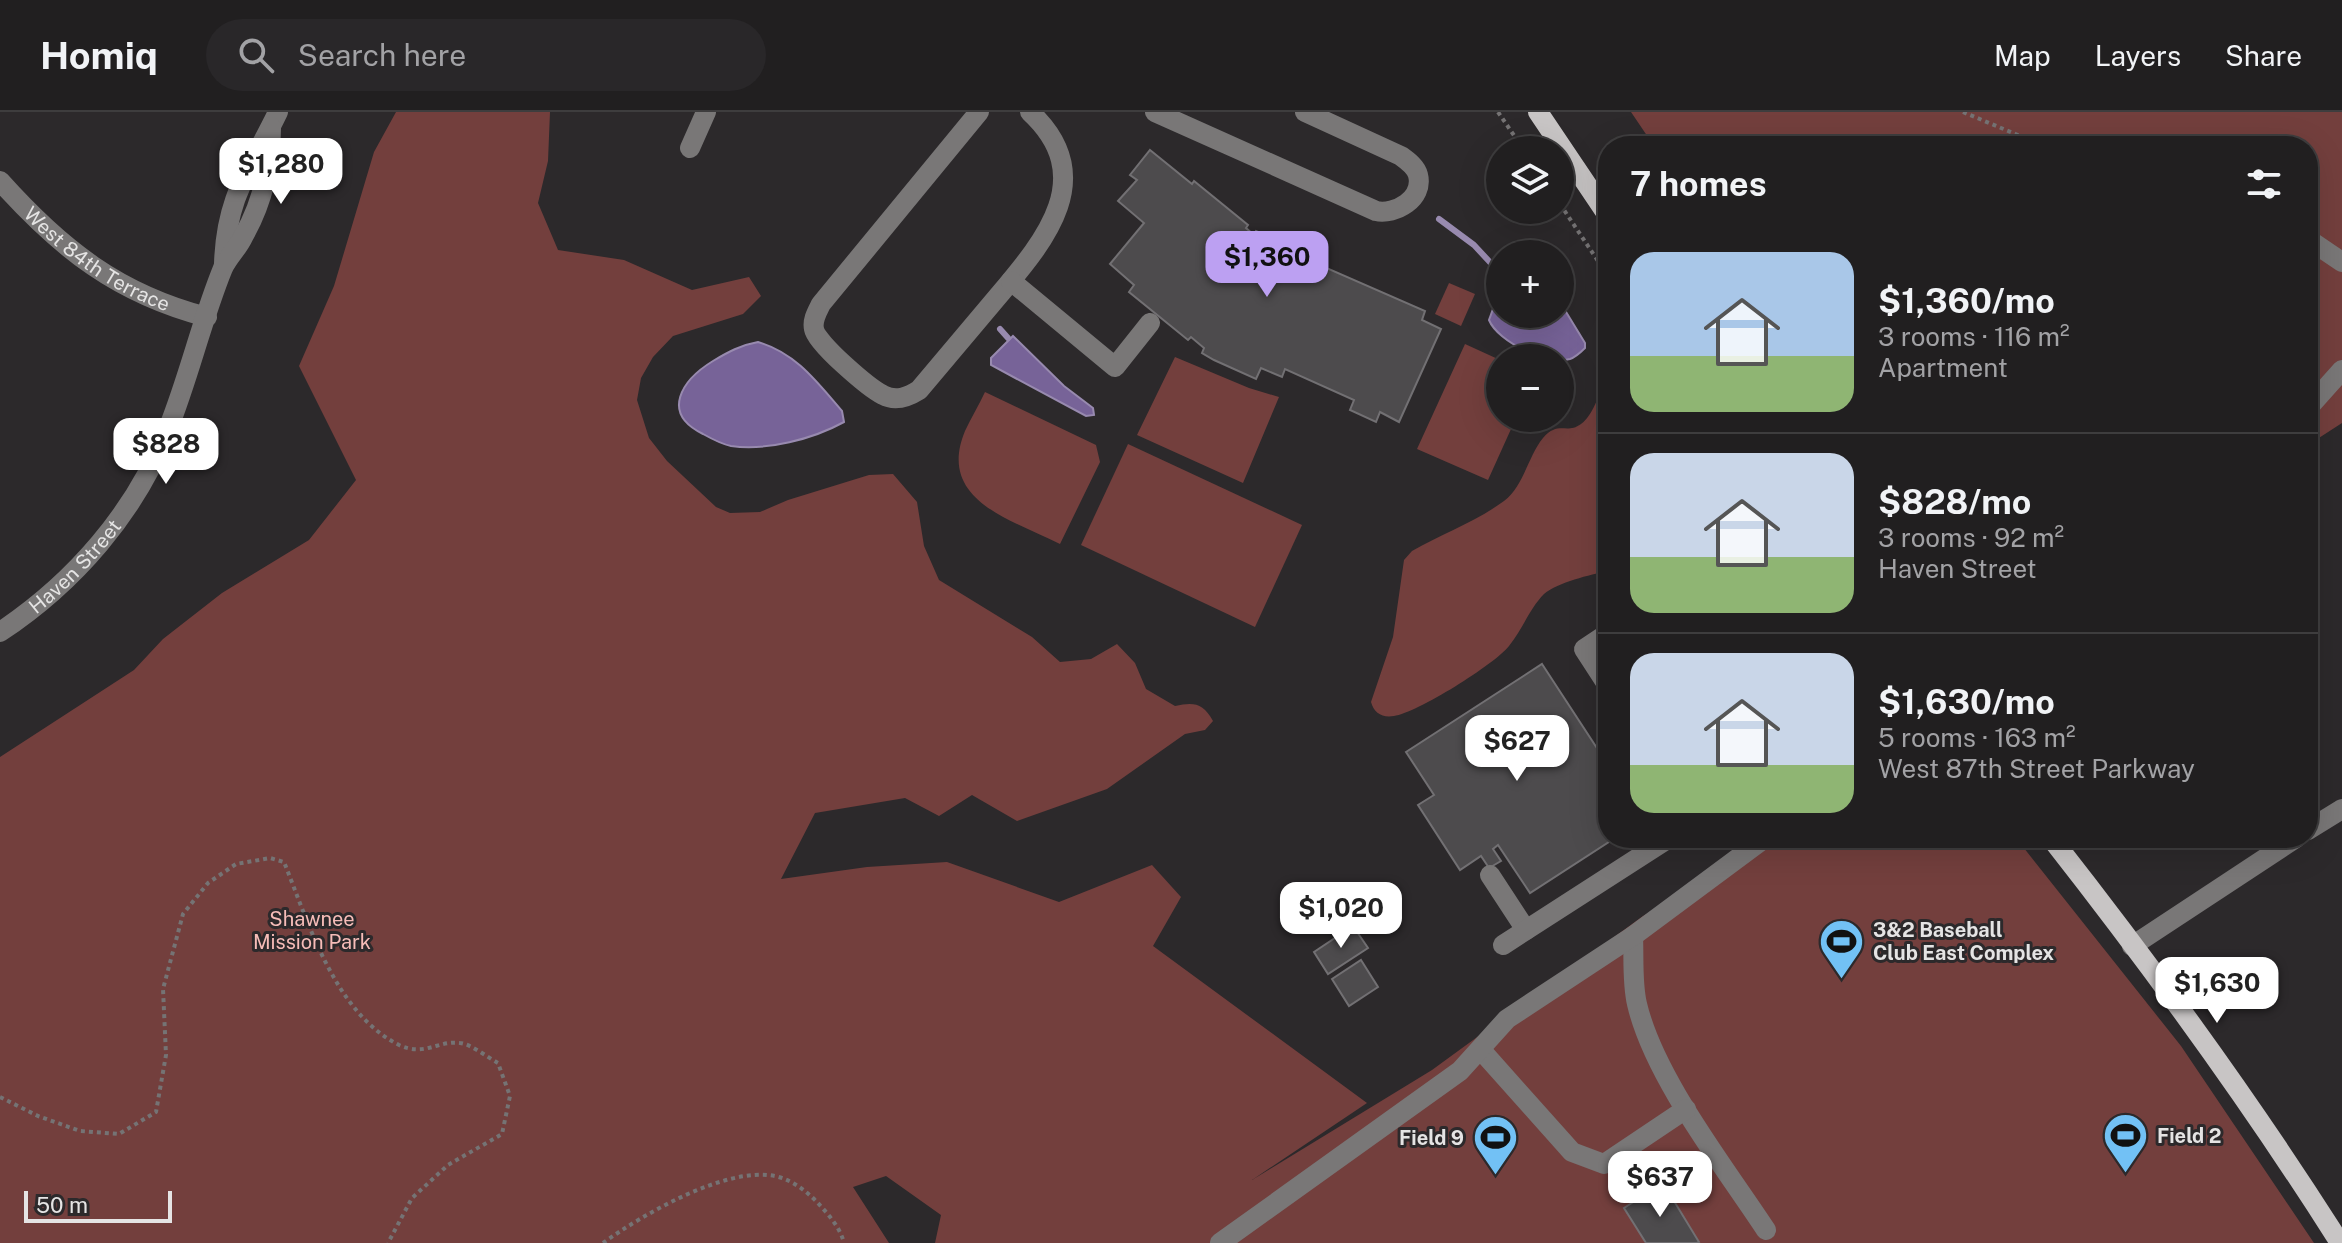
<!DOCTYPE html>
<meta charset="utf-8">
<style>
:root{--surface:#211f20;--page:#292729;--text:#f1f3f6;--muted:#a2a2a5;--line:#3e3d3e;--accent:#bca0f2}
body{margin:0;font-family:"Public Sans",sans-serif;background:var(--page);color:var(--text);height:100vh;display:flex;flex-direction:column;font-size:30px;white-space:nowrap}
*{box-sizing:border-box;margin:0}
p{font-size:26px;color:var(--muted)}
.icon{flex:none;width:44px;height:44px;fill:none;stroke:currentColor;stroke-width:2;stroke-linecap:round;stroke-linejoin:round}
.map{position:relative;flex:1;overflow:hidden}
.side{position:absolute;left:1598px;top:24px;width:720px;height:712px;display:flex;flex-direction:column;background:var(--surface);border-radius:32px;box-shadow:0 8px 32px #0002,0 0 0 2px var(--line)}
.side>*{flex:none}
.fabs{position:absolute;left:1486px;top:24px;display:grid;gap:16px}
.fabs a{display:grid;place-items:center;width:88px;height:88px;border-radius:50%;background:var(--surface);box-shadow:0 8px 32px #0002,0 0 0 2px var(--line);font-size:40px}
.scale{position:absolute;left:24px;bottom:20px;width:148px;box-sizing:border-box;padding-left:8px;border:4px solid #e5e4e4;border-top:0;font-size:22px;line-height:28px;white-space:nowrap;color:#e5e4e4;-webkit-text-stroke:6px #2c292b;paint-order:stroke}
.price{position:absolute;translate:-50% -68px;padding:0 18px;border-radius:16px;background:#fff;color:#222;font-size:26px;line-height:52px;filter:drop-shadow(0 2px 4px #0008)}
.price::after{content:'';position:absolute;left:50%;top:48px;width:24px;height:18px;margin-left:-12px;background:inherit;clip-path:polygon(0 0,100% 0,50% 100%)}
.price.on{background:var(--accent);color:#111}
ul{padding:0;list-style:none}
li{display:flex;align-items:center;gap:24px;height:200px;padding:0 32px}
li+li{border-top:2px solid var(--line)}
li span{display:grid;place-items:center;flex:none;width:224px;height:160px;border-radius:24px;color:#555}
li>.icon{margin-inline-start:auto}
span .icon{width:96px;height:96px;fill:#fffc;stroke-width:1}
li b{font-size:34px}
h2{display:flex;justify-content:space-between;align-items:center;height:96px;padding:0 32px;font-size:34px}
header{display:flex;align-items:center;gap:48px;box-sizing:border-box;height:112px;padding:0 40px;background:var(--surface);border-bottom:2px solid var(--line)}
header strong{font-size:38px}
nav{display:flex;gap:44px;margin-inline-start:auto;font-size:28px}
.search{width:560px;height:72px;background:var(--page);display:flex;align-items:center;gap:20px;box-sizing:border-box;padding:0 28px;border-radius:44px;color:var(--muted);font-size:30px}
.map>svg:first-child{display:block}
.green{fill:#733f3d}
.water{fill:#776398;stroke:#988aaf;stroke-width:2}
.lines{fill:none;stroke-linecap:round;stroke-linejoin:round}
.stream{stroke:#988aaf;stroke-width:6}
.building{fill:#4d4b4d;stroke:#727073;stroke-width:2}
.path{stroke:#757374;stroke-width:4;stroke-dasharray:4 4;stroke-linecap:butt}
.minor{stroke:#797777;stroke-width:20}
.major{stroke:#c8c5c5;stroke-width:20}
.labels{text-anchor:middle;stroke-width:6;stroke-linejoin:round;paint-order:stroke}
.street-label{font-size:20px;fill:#e5e4e4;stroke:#2c292b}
.park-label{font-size:20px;fill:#f6bcb8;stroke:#2c292b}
.poi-label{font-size:20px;font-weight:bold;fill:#e5e4e4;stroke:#2c292b;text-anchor:start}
</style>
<header>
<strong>Homiq</strong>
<div class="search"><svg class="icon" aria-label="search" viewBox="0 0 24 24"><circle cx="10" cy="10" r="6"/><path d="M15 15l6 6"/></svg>Search here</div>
<nav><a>Map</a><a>Layers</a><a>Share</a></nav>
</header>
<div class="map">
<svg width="2342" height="1131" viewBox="0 0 2342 1131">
<rect width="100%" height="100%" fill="#2c292b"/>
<g class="green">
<path d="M396 0H550L548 49 538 91 558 138 624 148 692 178 749 165 761 184 743 202 673 224 653 245 641 266 637 288 649 326 667 349 716 395 730 401 760 400 788 388 869 363 893 362 917 390 924 434 939 468 1032 525 1060 550 1091 547 1117 532 1135 551 1146 577 1175 594C1194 590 1203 591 1213 609L1205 618 1185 622 1107 677 1017 709 972 683 939 704 905 686 815 701 781 767 867 755 947 750 1059 790 1152 753 1181 785 1153 834 1367 991 1252 1068 1432 958 1643 804 1773 732 1787 726H2016L2181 934 2314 1131H935L941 1103 886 1064 853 1075 889 1131H0V645L134 558 163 527 222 481 309 428 356 368 299 254 334 174 374 40Z"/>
<path d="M1631 0H2342V311L2308 333V34H1654Z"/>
<path d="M1449 171 1475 182 1461 214 1435 202Z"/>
<path d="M1465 232 1500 248V306H1516L1488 368 1417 337Z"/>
<path d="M1175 245 1249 276 1279 285 1243 371 1137 323Z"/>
<path d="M1608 271V459C1590 463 1558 470 1544 482 1530 496 1522 518 1509 534 1495 552 1417 601 1394 604 1382 606 1374 601 1371 590L1393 525 1404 448 1412 439C1442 422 1477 409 1504 389 1524 374 1528 344 1543 326 1559 308 1566 323 1581 312 1594 303 1597 282 1608 271Z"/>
<path d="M985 280 1096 333 1100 350 1060 432C1013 408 936 389 965 319 971 306 979 293 985 280Z"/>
<path d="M1128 332 1302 413 1255 515 1081 433Z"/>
</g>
<g class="water">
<path d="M1500 178V202H1560V190L1585 231V236C1581 240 1576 245 1570 247 1547 253 1498 230 1489 208Z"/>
<path d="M1013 224 1064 274 1093 296 1094 303 1086 304 991 253V246Z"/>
<path d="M758 230C796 241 817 270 842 299L844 310C813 327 767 339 731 334 721 332 712 327 703 322 660 301 682 268 713 249 728 240 741 233 758 230Z"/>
</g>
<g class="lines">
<g class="stream">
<path d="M1439 107 1474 133 1500 161"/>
<path d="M1000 217 1008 226"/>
</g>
</g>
<g class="building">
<path d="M1883 24 1949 29V34H1882Z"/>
<path d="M1150 38 1192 72 1194 69 1248 113 1246 116 1254 123 1256 119 1268 124 1267 130 1425 199 1422 208 1441 217 1399 310 1380 300 1376 310 1350 298 1354 288 1285 257 1282 265 1261 256 1256 267 1214 248 1202 241 1204 236 1191 225 1188 228 1129 180 1134 173 1110 152 1144 111 1118 89 1137 68 1130 63Z"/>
<path d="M1542 552 1608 653V726H1615L1530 781 1498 733 1493 737 1501 749 1489 756 1481 744 1460 758 1418 693 1434 683 1406 640Z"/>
<path d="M1353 814 1368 836 1328 862 1314 840Z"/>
<path d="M1361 848 1378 875 1349 894 1332 867Z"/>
<path d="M1663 1071 1699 1130 1697 1131H1646L1624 1096Z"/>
</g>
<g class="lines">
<g class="path">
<path d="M1498 0 1524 38"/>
<path d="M1963 0 2044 34"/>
<path d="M1560 92 1608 164"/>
<path d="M0 985 38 1004 80 1019 119 1022 156 1000 166 943 163 877 183 802 208 771 236 752 270 746 284 750C309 812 335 901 399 933 425 945 438 928 460 931 471 932 487 945 498 951L510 984 502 1022 448 1053 412 1086 388 1131"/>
<path d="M603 1131C642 1103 726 1054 775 1064 792 1068 805 1078 817 1090 828 1102 840 1115 844 1131"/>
</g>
<g class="minor">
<path d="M979 0 821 192C817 200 812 208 814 217 816 231 869 276 883 283 896 290 908 285 919 278 944 248 969 219 994 189 1041 133 1102 67 1030 0"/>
<path d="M1155 0 1376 99C1395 103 1424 87 1418 63 1416 55 1408 49 1401 44L1305 0"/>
<path d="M690 36 706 0"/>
<path id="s1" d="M0 69C61 137 118 182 207 205"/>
<path d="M2308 127 2342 150"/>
<path d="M224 152C226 84 250 58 278 0"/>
<path d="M1011 169 1115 255 1150 211"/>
<path d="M2308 296 2342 258"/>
<path id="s2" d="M0 520C74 471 136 400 168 317 189 265 202 207 223 156 228 145 238 136 243 125 262 92 271 53 271 15"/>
<path d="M1608 521 1584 537 1608 574"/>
<path d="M2308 718 2342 697"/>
<path d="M1490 763 1526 818"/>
<path d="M1633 824C1634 846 1632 871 1637 892 1654 965 1724 1054 1766 1118"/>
<path d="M1503 833 1669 726"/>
<path d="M2132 834 2296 726"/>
<path d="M1481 938 1572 1040 1604 1052 1686 997"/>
<path d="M1220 1131 1460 959 1507 907 1633 824 1765 726"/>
</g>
<g class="major">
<path d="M1538 0 1608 104"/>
<path d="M2051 726C2153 856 2252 992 2340 1131"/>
</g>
</g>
<defs>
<symbol id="stadium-pin" viewBox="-11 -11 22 30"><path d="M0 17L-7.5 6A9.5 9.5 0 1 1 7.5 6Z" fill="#72c1f5" stroke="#2c292b"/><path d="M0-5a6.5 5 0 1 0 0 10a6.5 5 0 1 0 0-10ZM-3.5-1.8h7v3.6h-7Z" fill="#111"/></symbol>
</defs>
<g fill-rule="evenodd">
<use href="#stadium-pin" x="1816" y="804" width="51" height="69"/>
<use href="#stadium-pin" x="2100" y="998" width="51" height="69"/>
<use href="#stadium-pin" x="1470" y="1000" width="51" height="69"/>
</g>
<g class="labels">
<g class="street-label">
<text dy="7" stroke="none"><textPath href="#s1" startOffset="126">West 84th Terrace</textPath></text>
<text dy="7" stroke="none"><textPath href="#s2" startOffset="100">Haven Street</textPath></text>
</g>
<g class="park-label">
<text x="312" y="814">Shawnee<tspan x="312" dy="23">Mission Park</tspan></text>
</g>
<g class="poi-label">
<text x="1873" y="825">3&amp;2 Baseball<tspan x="1873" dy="23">Club East Complex</tspan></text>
<text x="2157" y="1031">Field 2</text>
<text x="1464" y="1033" text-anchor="end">Field 9</text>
</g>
</g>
</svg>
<div class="fabs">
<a><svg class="icon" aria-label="layers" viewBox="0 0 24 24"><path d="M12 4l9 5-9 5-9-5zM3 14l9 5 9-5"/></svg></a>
<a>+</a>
<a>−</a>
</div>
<div class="scale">50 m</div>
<b class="price" style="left:281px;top:94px">$1,280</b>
<b class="price on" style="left:1267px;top:187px">$1,360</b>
<b class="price" style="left:166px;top:374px">$828</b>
<b class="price" style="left:1517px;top:671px">$627</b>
<b class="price" style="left:1341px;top:838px">$1,020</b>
<b class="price" style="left:2217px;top:913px">$1,630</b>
<b class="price" style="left:1660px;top:1107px">$637</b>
<section class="side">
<h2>7 homes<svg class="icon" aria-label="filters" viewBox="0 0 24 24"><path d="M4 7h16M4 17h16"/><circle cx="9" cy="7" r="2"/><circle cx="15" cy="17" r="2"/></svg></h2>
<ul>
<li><span style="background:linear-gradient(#a9c7e8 65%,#8fb573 0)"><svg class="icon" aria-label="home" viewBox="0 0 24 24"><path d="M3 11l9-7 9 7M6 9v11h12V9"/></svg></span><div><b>$1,360/mo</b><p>3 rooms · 116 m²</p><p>Apartment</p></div></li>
<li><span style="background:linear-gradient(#c9d6e8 65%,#8fb573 0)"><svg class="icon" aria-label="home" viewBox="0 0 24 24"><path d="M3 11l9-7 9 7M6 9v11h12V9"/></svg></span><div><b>$828/mo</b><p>3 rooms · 92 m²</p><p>Haven Street</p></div></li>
<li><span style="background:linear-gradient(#c9d6e8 70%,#8fb573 0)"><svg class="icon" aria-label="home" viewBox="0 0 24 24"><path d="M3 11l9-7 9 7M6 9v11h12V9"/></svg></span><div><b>$1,630/mo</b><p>5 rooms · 163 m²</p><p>West 87th Street Parkway</p></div></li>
</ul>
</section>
</div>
